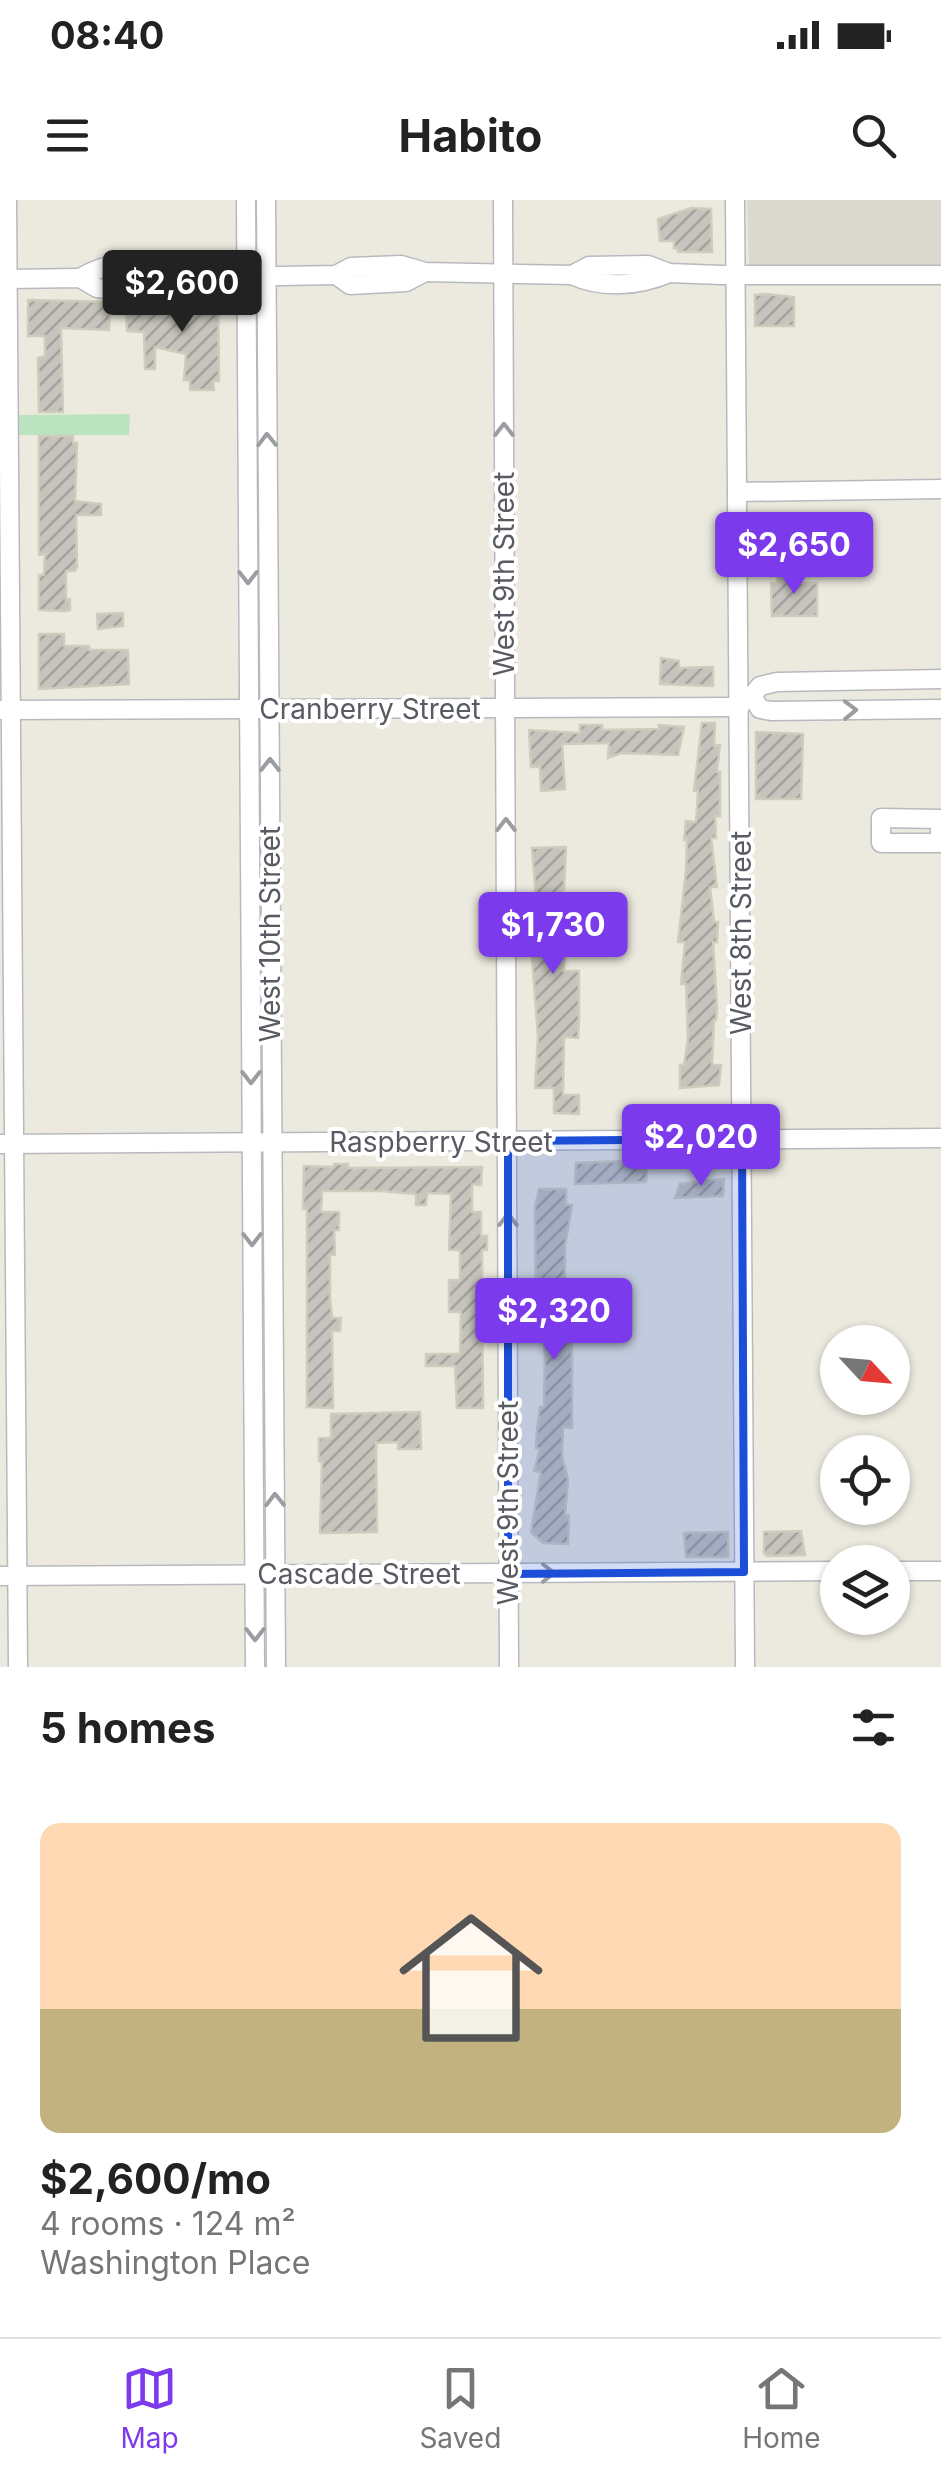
<!DOCTYPE html>
<meta charset="utf-8">
<style>
:root{--surface:#fff;--page:#f6f6f6;--text:#222;--muted:#767676;--line:#e0e0e0;--accent:#7c3aed}
body{margin:0;font-family:Inter,sans-serif;background:var(--page);color:var(--text);height:100vh;display:flex;flex-direction:column;font-size:38px;white-space:nowrap}
*{box-sizing:border-box;margin:0}
p{font-size:32px;color:var(--muted)}
.icon{flex:none;width:55px;height:55px;fill:none;stroke:currentColor;stroke-width:2;stroke-linecap:round;stroke-linejoin:round}
.map{position:relative;height:1467px;overflow:hidden}
.panel{display:flex;flex-direction:column;background:var(--surface);flex:1}
.panel>*{flex:none}
.needle{width:65px;rotate:116deg}
.fabs{position:absolute;left:820px;top:1125px;display:grid;gap:20px}
.fabs a{display:grid;place-items:center;width:90px;height:90px;border-radius:50%;background:var(--surface);box-shadow:0 2px 8px #0004;font-size:50px}
.price{position:absolute;translate:-50% -85px;padding:0 22px;border-radius:10px;background:var(--accent);color:#fff;font-size:32px;line-height:65px;filter:drop-shadow(0 2px 5px #0008)}
.price::after{content:'';position:absolute;left:50%;top:60px;width:30px;height:22px;margin-left:-15px;background:inherit;clip-path:polygon(0 0,100% 0,50% 100%)}
.price.selected{background:#222;color:#fff}
ul{padding:0;list-style:none}
li{display:grid;align-content:center;gap:20px;height:530px;padding:0 40px}
li+li{border-top:2px solid var(--line)}
li span{display:grid;place-items:center;height:310px;border-radius:20px;color:#555}
li>.icon{margin-inline-start:auto}
span .icon{width:180px;height:180px;fill:#fffc;stroke-width:1}
li b{font-size:42px}
h2{display:flex;justify-content:space-between;align-items:center;height:120px;padding:0 40px;font-size:42px}
.status{display:flex;justify-content:space-between;align-items:center;height:70px;padding:0 50px;background:var(--surface);direction:ltr}
.status svg{height:28px;fill:currentColor}
header{display:flex;justify-content:space-between;align-items:center;height:130px;padding:0 40px;background:var(--surface);font-size:45px;font-weight:700}
.tabs{display:flex;justify-content:space-around;align-items:center;height:140px;border-top:2px solid var(--line);background:var(--surface);font-size:28px;color:var(--muted)}
.tabs a{display:grid;justify-items:center;gap:5px}
.tabs .selected{color:var(--accent)}
.map>svg:first-child{display:block}
.education{fill:#dcd9ce}
.green{fill:#bae4bf}
.building{fill:url(#building-hatch);stroke:#d0ccbd;stroke-width:2.5}
.lines{fill:none;stroke-linecap:round;stroke-linejoin:round}
.minor-casing{stroke:#b7b9bf;stroke-width:21}
.minor{stroke:#fff;stroke-width:18}
.oneway{stroke:#9b9da0}
.marked{fill:#1d4ed8;fill-opacity:0.2;stroke:#1d4ed8;stroke-width:8;stroke-linejoin:round}
.labels{text-anchor:middle;stroke-width:8;stroke-linejoin:round;paint-order:stroke}
.street-label{font-size:28px;fill:#585b61;stroke:#fff}
</style>
<div class="status"><b>08:40</b><svg viewBox="0 0 49 12"><path d="M0 12V9h3v3zM5 12V6h3v6zM10 12V3h3v9zM15 12V0h3v12zM26 1h20v11H26zM47 4h2v5h-2z"/></svg></div>
<header><svg class="icon" aria-label="menu" viewBox="0 0 24 24"><path d="M4 6h16M4 12h16M4 18h16"/></svg>Habito<svg class="icon" aria-label="search" viewBox="0 0 24 24"><circle cx="10" cy="10" r="6"/><path d="M15 15l6 6"/></svg></header>
<div class="map">
<svg width="941" height="1467" viewBox="0 0 941 1467">
<defs>
<pattern id="building-hatch" width="6" height="6" patternUnits="userSpaceOnUse" patternTransform="scale(2.5)"><rect width="6" height="6" fill="#c6c4bc"/><path d="M-1 1l2-2M0 6l6-6M5 7l2-2" fill="none" stroke="#a4a29c"/></pattern>
</defs>
<rect width="100%" height="100%" fill="#eceadf"/>
<path class="education" d="M747 0H941V68H749Z"/>
<path class="green" d="M130 214 129 235H19V215Z"/>
<g class="building">
<path d="M691 8 711 9 712 52H678V49L674 48V41H660L658 19Z"/>
<path d="M766 94 794 97V126H755V95Z"/>
<path d="M182 95 218 96 219 181H213L214 190H190V180H184L186 154 155 147V169H145L144 132 127 131 126 103H183Z"/>
<path d="M28 100 111 102 109 130 61 128 63 212H39L38 158 45 156V136H28Z"/>
<path d="M39 236H73V243H77L75 301 101 304V315H76L77 367 75 371H66V400L70 399V410L65 411 39 410V375H44L45 354 39 355Z"/>
<path d="M777 374H799V383H817V416H772L771 383H777Z"/>
<path d="M123 413V426L98 429 97 414Z"/>
<path d="M39 434H64V446H89V450H128L129 484 39 489Z"/>
<path d="M661 458 679 461V468L713 467V486L660 484Z"/>
<path d="M702 523H715L714 546 720 545 717 572H720V616H715L716 638H711L717 687H710L714 722H718L717 742H713L717 808 716 820H714L712 865H721L719 885 680 888V865H684L688 839 686 784H681L685 742H678L686 671 687 639 684 640 686 621 696 622 698 591H694Z"/>
<path d="M580 525H602V530L659 529V525L684 527 678 555 621 553 608 558 609 543 562 544 565 589 541 591 540 567H531L529 530 580 533Z"/>
<path d="M756 532 803 534 801 599H756Z"/>
<path d="M566 647 564 690H561L566 716 564 771H579V820L578 838 564 837 563 895H579V914L554 913V888H535L538 837 531 743 536 698 532 648Z"/>
<path d="M648 960 646 982 575 984 576 963Z"/>
<path d="M334 964H348V968L482 967 481 985 472 984V1012H481V1036H487V1050H482L483 1208H457L455 1166H426V1154H460L461 1112H449V1080H460V1050H449L451 994 427 993 426 1005H416V994L380 991H322L321 1012H339V1030H334L335 1055H330V1098L332 1118H341L340 1131H332L333 1208 307 1207V1009H303L304 966 334 967Z"/>
<path d="M724 979 723 996 675 998 680 984Z"/>
<path d="M539 989H566V1005H572L565 1046V1088H569L568 1108 585 1107 586 1128 572 1129V1228L563 1227 562 1257 568 1279 565 1315H569L568 1344 543 1343 531 1332 541 1272 534 1271 540 1249 536 1248 537 1230 540 1207H544L545 1154 543 1132H539L540 1107H536L535 1007Z"/>
<path d="M420 1212 421 1249H398V1242L376 1243 377 1332 320 1333 322 1262 319 1261V1238H331V1214Z"/>
<path d="M801 1331 805 1355 767 1356 764 1353V1332Z"/>
<path d="M728 1332V1357H686L684 1333Z"/>
</g>
<g class="lines">
<defs>
<g id="minor">
<path d="M7 0 18 1467"/>
<path d="M246 0 255 1467"/>
<path d="M266 0 276 1467"/>
<path d="M503 0 509 1467"/>
<path d="M735 0 745 1467"/>
<path d="M336 75 350 85 406 82 425 72"/>
<path d="M572 75 589 66 648 65 669 73 721 75H941"/>
<path d="M80 78C115 57 145 61 181 78"/>
<path d="M8 79 80 78 97 88 127 91 156 88 181 78 336 75 351 67 401 65 425 72 572 75C602 89 639 86 669 73"/>
<path d="M737 292 941 289"/>
<path d="M941 479 777 482 760 486 752 496 760 509 771 511 941 509"/>
<path d="M0 510 740 507"/>
<path d="M881 618 940 619V643H881Z"/>
<path d="M0 944 941 938"/>
<path d="M892 1371H941"/>
<path d="M0 1376 838 1371"/>
</g>
</defs>
<use href="#minor" class="minor-casing"/>
<use href="#minor" class="minor"/>
</g>
<defs><path id="oneway-chevron" d="M-2-3.5L2.5 0L-2 3.5" fill="none" stroke-width="1.6" stroke-linecap="round" stroke-linejoin="round" transform="scale(2.5)"/></defs>
<g class="oneway">
<use href="#oneway-chevron" transform="translate(504 230) rotate(-90)"/>
<use href="#oneway-chevron" transform="translate(267 240) rotate(-91)"/>
<use href="#oneway-chevron" transform="translate(248 377) rotate(90)"/>
<use href="#oneway-chevron" transform="translate(850 510) rotate(-1)"/>
<use href="#oneway-chevron" transform="translate(270 565) rotate(-90)"/>
<use href="#oneway-chevron" transform="translate(506 625) rotate(-90)"/>
<use href="#oneway-chevron" transform="translate(251 877) rotate(90)"/>
<use href="#oneway-chevron" transform="translate(508 1020) rotate(-90)"/>
<use href="#oneway-chevron" transform="translate(252 1039) rotate(90)"/>
<use href="#oneway-chevron" transform="translate(275 1300) rotate(-91)"/>
<use href="#oneway-chevron" transform="translate(548 1373)"/>
<use href="#oneway-chevron" transform="translate(255 1434) rotate(90)"/>
</g>
<path class="marked" d="M742 939 744 1372 508 1374V941Z"/>
<g class="labels">
<g class="street-label">
<text transform="translate(504 374) rotate(-90)" y="10">West 9th Street</text>
<text x="370" y="519">Cranberry Street</text>
<text transform="translate(741 733) rotate(-90)" y="10">West 8th Street</text>
<text transform="translate(270 734) rotate(-90)" y="10">West 10th Street</text>
<text x="441" y="952">Raspberry Street</text>
<text transform="translate(508 1303) rotate(-90)" y="10">West 9th Street</text>
<text x="359" y="1384">Cascade Street</text>
</g>
</g>
</svg>
<div class="fabs">
<a><svg class="needle" viewBox="-14 -14 28 28"><path d="M0-13l5 13h-10z" fill="#e53935"/><path d="M0 13l5-13h-10z" fill="#767676"/></svg></a>
<a><svg class="icon" aria-label="locate" viewBox="0 0 24 24"><circle cx="12" cy="12" r="6"/><path d="M12 2v4M12 18v4M2 12h4M18 12h4"/></svg></a>
<a><svg class="icon" aria-label="layers" viewBox="0 0 24 24"><path d="M12 4l9 5-9 5-9-5zM3 14l9 5 9-5"/></svg></a>
</div>
<b class="price selected" style="left:182px;top:135px">$2,600</b>
<b class="price" style="left:794px;top:397px">$2,650</b>
<b class="price" style="left:553px;top:777px">$1,730</b>
<b class="price" style="left:701px;top:989px">$2,020</b>
<b class="price" style="left:554px;top:1163px">$2,320</b>
</div>
<section class="panel">
<h2>5 homes<svg class="icon" aria-label="filters" viewBox="0 0 24 24"><path d="M4 7h16M4 17h16"/><circle cx="9" cy="7" r="2"/><circle cx="15" cy="17" r="2"/></svg></h2>
<ul>
<li><span style="background:linear-gradient(#ffd9b3 60%,#c2b280 0)"><svg class="icon" aria-label="home" viewBox="0 0 24 24"><path d="M3 11l9-7 9 7M6 9v11h12V9"/></svg></span><div><b>$2,600/mo</b><p>4 rooms · 124 m²</p><p>Washington Place</p></div></li>
</ul>
</section>
<nav class="tabs">
<a class="selected"><svg class="icon" aria-label="map" viewBox="0 0 24 24"><path d="M3 6l6-2 6 2 6-2v14l-6 2-6-2-6 2zM9 4v14M15 6v14"/></svg>Map</a>
<a><svg class="icon" aria-label="saved" viewBox="0 0 24 24"><path d="M7 4h10v16l-5-4-5 4z"/></svg>Saved</a>
<a><svg class="icon" aria-label="home" viewBox="0 0 24 24"><path d="M3 11l9-7 9 7M6 9v11h12V9"/></svg>Home</a>
</nav>
